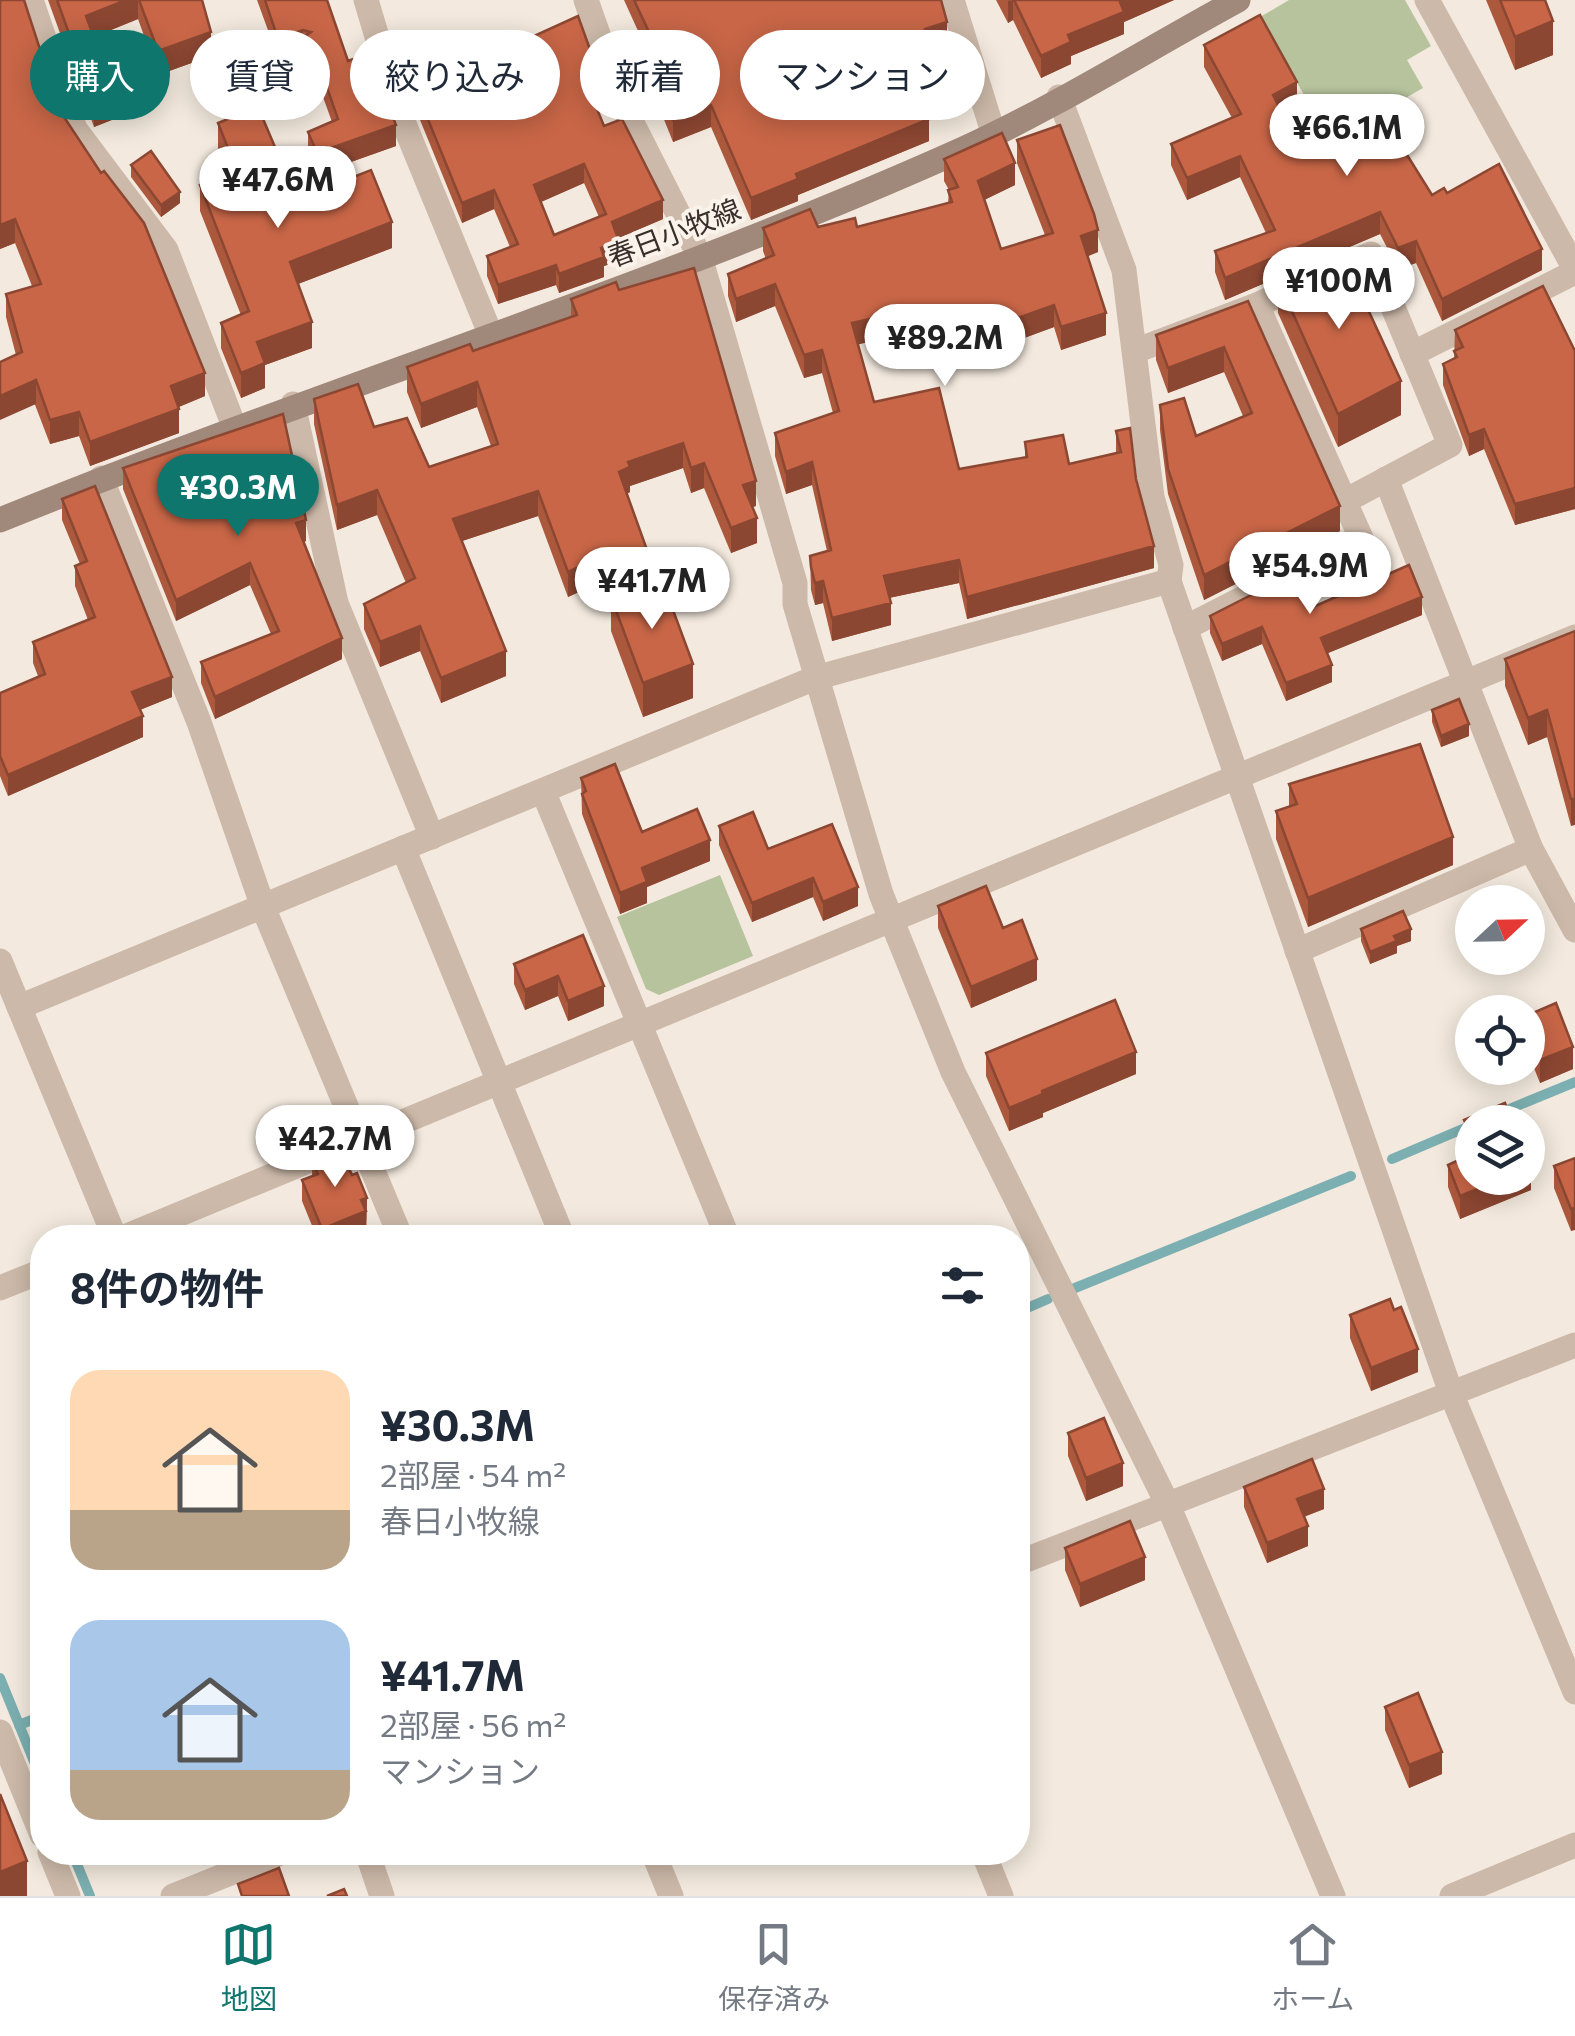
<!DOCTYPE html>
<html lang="ja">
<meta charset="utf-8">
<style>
:root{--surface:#fff;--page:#f6f6f7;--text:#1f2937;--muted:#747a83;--line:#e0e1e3;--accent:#0f766e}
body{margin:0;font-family:Commissioner,"Noto Sans JP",sans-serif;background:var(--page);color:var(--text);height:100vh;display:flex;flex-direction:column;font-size:38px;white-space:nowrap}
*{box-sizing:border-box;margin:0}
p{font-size:32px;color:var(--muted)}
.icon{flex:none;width:55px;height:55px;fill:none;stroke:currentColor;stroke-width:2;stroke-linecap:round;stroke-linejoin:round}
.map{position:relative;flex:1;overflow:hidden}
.details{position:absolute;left:30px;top:1225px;width:1000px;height:640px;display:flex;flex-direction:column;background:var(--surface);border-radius:40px;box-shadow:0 5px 25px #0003}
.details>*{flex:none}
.guide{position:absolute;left:30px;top:30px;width:1000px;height:90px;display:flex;gap:20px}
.needle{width:65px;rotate:68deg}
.fabs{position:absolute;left:1455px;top:885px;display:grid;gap:20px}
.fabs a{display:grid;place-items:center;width:90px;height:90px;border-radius:50%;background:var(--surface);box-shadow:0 5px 25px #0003;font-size:50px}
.price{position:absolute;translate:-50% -85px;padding:0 22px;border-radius:35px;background:#fff;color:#222;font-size:32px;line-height:65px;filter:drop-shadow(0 2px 5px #0008)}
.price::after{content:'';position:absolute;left:50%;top:60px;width:30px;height:22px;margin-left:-15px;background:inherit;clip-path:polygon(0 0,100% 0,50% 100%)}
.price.active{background:var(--accent);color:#fff}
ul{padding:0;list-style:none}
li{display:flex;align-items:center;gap:30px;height:250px;padding:0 40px}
li span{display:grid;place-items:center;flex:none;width:280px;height:200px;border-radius:30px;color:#555}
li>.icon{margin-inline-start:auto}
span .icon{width:120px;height:120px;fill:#fffc;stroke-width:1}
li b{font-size:42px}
h2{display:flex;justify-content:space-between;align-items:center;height:120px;padding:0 40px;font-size:42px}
.chip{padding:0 35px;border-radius:45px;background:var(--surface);box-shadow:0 5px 25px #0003;font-size:35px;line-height:90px}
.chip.active{background:var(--accent);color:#fff}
.tab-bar{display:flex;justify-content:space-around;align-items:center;height:140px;border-top:2px solid var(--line);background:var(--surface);font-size:28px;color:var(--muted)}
.tab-bar a{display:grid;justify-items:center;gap:5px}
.tab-bar .active{color:var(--accent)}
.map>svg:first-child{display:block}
.green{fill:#b6c39d}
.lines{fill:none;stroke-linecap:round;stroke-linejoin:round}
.stream{stroke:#7cafb1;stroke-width:10}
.minor{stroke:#ccb9a9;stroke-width:25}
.secondary{stroke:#a0887b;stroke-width:25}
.wall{fill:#ac583d;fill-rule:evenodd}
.shaded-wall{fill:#8c4732}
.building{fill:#c86647;stroke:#8c4732;stroke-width:2.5;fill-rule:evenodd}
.labels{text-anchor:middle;stroke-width:8;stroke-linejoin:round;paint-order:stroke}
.street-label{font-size:28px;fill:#392e29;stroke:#faf3eb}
</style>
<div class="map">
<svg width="1575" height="1896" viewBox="0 0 1575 1896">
<rect width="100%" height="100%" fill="#f3e9de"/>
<g class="green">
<path d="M1289 0H1405L1431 46 1407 60 1423 88 1330 141 1260 17Z"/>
<path d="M720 875 753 956 659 995 646 989 617 917Z"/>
</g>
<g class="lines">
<g class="stream">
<path d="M1478 1122 1575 1082"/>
<path d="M1392 1159 1472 1125"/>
<path d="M1075 1288 1351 1176"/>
<path d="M1018 1312 1048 1299"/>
<path d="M0 1678 42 1781"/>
<path d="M19 1725 42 1716"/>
<path d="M72 1852 90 1896"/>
</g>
<g class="minor">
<path d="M31 0 75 129 166 250 234 426"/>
<path d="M366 0 400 114 490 333"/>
<path d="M586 0 623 105 700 257 795 583V604L881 894 953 1072 1168 1505 1333 1896"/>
<path d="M952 0 993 132"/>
<path d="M1427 0 1575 269"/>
<path d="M1059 97 1124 270 1152 497 1171 565 1169 581 1451 1393 1575 1692"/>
<path d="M1135 351 1257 305 1371 254 1450 445 1345 501"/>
<path d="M1412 354 1575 272"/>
<path d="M293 404 336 603 432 837"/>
<path d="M101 478 199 722 263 907 401 1238"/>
<path d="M1386 479 1531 849 1575 930"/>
<path d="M1185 628 1361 538 1257 305"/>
<path d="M543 791 728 1238"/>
<path d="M403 848 563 1238"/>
<path d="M1297 951 1531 849"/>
<path d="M0 961 115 1238"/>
<path d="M19 1007 815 678 1169 581"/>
<path d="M122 1238 1575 637"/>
<path d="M0 1288 42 1271"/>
<path d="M1018 1563 1575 1345"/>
<path d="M0 1732 42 1835"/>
<path d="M50 1852 68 1896"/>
<path d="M367 1852 382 1896"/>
<path d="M653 1852 671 1896"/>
<path d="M983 1852 1001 1896"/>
<path d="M173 1896 283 1852"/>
<path d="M1452 1896 1575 1845"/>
</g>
<path class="secondary" d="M0 520C317 391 646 291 959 151 1054 108 1146 50 1238 0"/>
</g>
<g class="wall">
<path d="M48 0H202L211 56 158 75 138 19 94 37 106 70 137 110 94 127Z"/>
<path d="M257 0H327L348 61 378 103 396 146 317 174 308 153V132L332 122 319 86 258 108 297 199 392 248 298 284 312 348 265 365V388L241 398 221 348V323L241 315 200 211V185L228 174 218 148V123L235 116 231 108V87L277 55Z"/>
<path d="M624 0H941L947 44 928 50V62L918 65V81L915 82 929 141 798 195V201L751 220 711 127 673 142 651 87V65L653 64Z"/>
<path d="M996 0H1174L1124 22V34L1071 56V64L1041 78 1013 20 1008 23Z"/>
<path d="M1486 0H1545L1553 55 1515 70Z"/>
<path d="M1204 45 1297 104 1282 112 1302 150 1432 195 1447 193 1542 270 1442 321 1416 263 1398 269 1380 234 1225 300 1215 272V251L1266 233 1240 177 1187 200 1171 165V144L1232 118 1204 67Z"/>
<path d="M596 85 589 90 604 126 663 219 618 238 619 261 604 266V277L559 293 556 285 498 304 487 276V256L510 247 494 209 462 223 416 110V90ZM584 183 599 217 554 235 541 202Z"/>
<path d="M60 111 205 396 179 407V433L90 466 79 436 50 444 16 355 6 317V294L32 286 15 243 0 249Z"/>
<path d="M1017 140 1098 252 1088 256 1106 335 1061 350 1054 327 939 369 933 344 918 348 914 331 858 344 874 402 959 469 1025 458V442L1069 464 1116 453V431L1136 479 1154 568 967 619 959 583 889 598 891 625 832 641 823 603 815 605 811 590 810 556 827 551 812 485 786 494 775 456V433L833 413 822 373 804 378 775 306 736 322 728 296V274L766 259 763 251V228L857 227 948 203 949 190 944 181V159L1015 185 984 200 1001 249 1045 235 1017 163Z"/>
<path d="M131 165 180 203 161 217 131 177Z"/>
<path d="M1278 280 1401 415 1338 447 1278 313Z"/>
<path d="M619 290 756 506 752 507 757 543 731 553 704 488 691 493 683 468 630 486V492L627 494 651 586 693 698 643 717 611 631V602L602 606 594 585 568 597 538 516 462 541 506 676 441 703 420 651 380 667 364 629V604L406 583 377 515 337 530 314 424V399L374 427 429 467 491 446 477 407 421 428 407 392V367L473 351 571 318V299Z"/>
<path d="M1248 301 1340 531 1204 600 1168 494 1160 430V405L1196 436 1243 416 1224 372 1168 393 1156 360V335Z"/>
<path d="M1455 330 1575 351V509L1515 525 1484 449 1469 456 1443 385V364L1454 359Z"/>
<path d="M123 468 306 541 304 542 342 659 215 719 201 683V662L271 634 250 585 176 621 123 489Z"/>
<path d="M62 499 172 697 140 710 143 737 8 796 0 776V693L38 676 33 663V642L88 620 75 586V566L80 564 62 520Z"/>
<path d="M1313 607 1422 615 1327 653 1332 682 1286 701 1262 644 1222 661 1210 633V616Z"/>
<path d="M1575 631 1571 826 1547 737 1528 745 1505 686V659Z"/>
<path d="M1432 710 1469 736 1441 747 1432 722Z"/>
<path d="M581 778 642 832 710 861 647 887V903L620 914 582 814Z"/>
<path d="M1289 784 1453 865 1308 927 1276 839V811L1289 806Z"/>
<path d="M719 826 768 849 858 906 823 921 813 897 752 922 719 845Z"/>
<path d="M938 906 1003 928 1037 980 971 1008 938 928Z"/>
<path d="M1361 929 1411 941 1397 946V953L1370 964 1361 941Z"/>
<path d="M583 935 604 1006 568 1021 558 996 525 1010 514 984V964Z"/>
<path d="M1528 1015 1573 1069 1540 1083 1528 1053Z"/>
<path d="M986 1053 1136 1074 1043 1113V1117L1009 1131 986 1076Z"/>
<path d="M1464 1120 1472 1122V1178L1531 1190 1460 1219 1448 1187V1165L1470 1155 1464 1143Z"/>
<path d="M1575 1158 1571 1231 1554 1188V1166Z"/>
<path d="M312 1160 352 1175 367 1198 366 1233 354 1238H317L302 1201V1180L312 1176Z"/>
<path d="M1350 1315 1418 1372 1371 1391 1350 1338Z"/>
<path d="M1068 1433 1123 1486 1086 1501 1068 1456Z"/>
<path d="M1244 1487 1324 1509 1304 1517 1308 1546 1267 1563 1244 1507Z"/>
<path d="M1065 1548 1145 1580 1080 1607 1065 1570Z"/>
<path d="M1385 1707 1442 1774 1409 1788 1385 1730Z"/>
</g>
<g class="shaded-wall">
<path d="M126 0H138V19L86 40V16Z"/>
<path d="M1013 0V20L1008 23V1Z"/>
<path d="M1124 0H1174L1124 22V34L1071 56V64L1041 78V56L1068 35Z"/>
<path d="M1553 21V55L1515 70V37Z"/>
<path d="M947 22V44L928 50V62L918 65V81L908 85V63L912 45 925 29Z"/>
<path d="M303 30V51L278 60V39Z"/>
<path d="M211 32V56L158 75V51Z"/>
<path d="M319 65V86L235 116V95Z"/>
<path d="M596 66V85L583 95V75Z"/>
<path d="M1297 82V104L1273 117V95Z"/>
<path d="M137 86V110L94 127V103Z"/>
<path d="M711 105V127L673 142V120Z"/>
<path d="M929 119V141L798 195V201L751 220V198L796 174Z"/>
<path d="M396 125V146L317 174V153Z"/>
<path d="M1240 156V177L1187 200V178Z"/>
<path d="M1015 163V185L978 203V181Z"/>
<path d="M584 164V183L534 205V185Z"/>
<path d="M494 190V209L462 223V203Z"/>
<path d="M180 192V203L161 217V205Z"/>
<path d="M663 200V219L612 241V222Z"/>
<path d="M1380 212V234L1225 300V278Z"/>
<path d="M15 219V243L0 249V225Z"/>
<path d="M392 222V248L290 287V262Z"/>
<path d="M1098 230V252L1081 259V236Z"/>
<path d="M619 241V261L604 266V277L559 293V274L601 248Z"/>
<path d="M1416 241V263L1398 269V248Z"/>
<path d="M1542 249V270L1442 321V299Z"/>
<path d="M556 265V285L498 304V285Z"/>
<path d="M775 284V306L736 322V299Z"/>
<path d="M1054 305V327L939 369V346Z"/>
<path d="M914 309V331L852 346V323Z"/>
<path d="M1106 313V335L1061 350V327Z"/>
<path d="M312 322V348L265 365V388L241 398V373L257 342Z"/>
<path d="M933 322V344L918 348V326Z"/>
<path d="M1224 347V372L1168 393V368Z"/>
<path d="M822 350V373L804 378V355Z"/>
<path d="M205 373V396L171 410V386Z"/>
<path d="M36 380V404L0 420V396Z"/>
<path d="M1401 381V415L1338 447V414Z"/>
<path d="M477 382V407L421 428V404Z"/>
<path d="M179 409V433L90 466V442Z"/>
<path d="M79 412V436L50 444V420Z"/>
<path d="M1484 429V449L1469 456V435Z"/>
<path d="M683 443V468L630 486V492L619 497V472L628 462Z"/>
<path d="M812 462V485L786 494V472Z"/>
<path d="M704 463V488L691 493V468Z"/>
<path d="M756 481V506L743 510V485Z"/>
<path d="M1575 488V509L1515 525V504Z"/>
<path d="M377 490V515L337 530V505Z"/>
<path d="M538 491V516L453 544V519Z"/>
<path d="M1340 506V531L1204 600V575Z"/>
<path d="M757 518V543L731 553V528Z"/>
<path d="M306 520V541L296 544V523Z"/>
<path d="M1154 546V568L967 619V597Z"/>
<path d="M594 560V585L568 597V572Z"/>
<path d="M959 560V583L884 599V576Z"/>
<path d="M651 561V586L611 597V602L602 606V581Z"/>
<path d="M250 563V585L176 621V600Z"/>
<path d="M823 581V603L815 605V583Z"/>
<path d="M1422 597V615L1321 656V638Z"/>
<path d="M891 603V625L832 641V618Z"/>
<path d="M420 626V651L380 667V642Z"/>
<path d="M1262 627V644L1222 661V644Z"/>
<path d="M342 638V659L215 719V697Z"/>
<path d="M506 651V676L441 703V678Z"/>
<path d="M693 664V698L643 717V683Z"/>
<path d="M1332 665V682L1286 701V683Z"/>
<path d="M172 677V697L132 713V692Z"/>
<path d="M1547 710V737L1528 745V718Z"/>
<path d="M143 716V737L8 796V775Z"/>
<path d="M1469 724V736L1441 747V736Z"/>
<path d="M1571 799H1575V825L1571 826Z"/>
<path d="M1453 837V865L1308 927V898Z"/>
<path d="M710 840V861L647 887V903L620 914V893L642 868Z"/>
<path d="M813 878V897L752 922V903Z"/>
<path d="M858 887V906L823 921V902Z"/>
<path d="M1411 929V941L1397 946V953L1370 964V952L1394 936Z"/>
<path d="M1037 959V980L971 1008V987Z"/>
<path d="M558 976V996L525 1010V990Z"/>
<path d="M604 986V1006L568 1021V1001Z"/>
<path d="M1573 1047V1069L1540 1083V1060Z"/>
<path d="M1136 1052V1074L1043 1113V1117L1009 1131V1108L1042 1091Z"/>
<path d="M1531 1167V1190L1460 1219V1196L1505 1178H1528V1168Z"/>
<path d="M367 1198 366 1233 354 1238H322V1229L361 1200Z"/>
<path d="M1575 1208V1230L1571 1231V1209Z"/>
<path d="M1418 1349V1372L1371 1391V1368Z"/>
<path d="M1123 1463V1486L1086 1501V1478Z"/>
<path d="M1324 1489V1509L1297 1519V1499Z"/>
<path d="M1308 1526V1546L1267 1563V1543Z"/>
<path d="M1145 1557V1580L1080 1607V1584Z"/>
<path d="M1442 1752V1774L1409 1788V1765Z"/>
<path d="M27 1861V1896H0V1872Z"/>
</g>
<g class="building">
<path d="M0 0H24L60 111 101 173 104 171 144 223 205 373 171 386 179 409 90 442 79 412 50 420 36 380 0 396V362L22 352 6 294 41 284 15 219 0 225Z"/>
<path d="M57 0H126L86 16 106 70 129 61 137 86 94 103Z"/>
<path d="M139 0H202L211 32 158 51Z"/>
<path d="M265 0H327L348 61 361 56 378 103 386 100 396 125 317 153 308 132 338 119 319 65 235 95 231 87 311 32 303 30 278 39Z"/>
<path d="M634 0H941L947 22 925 29 928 40 912 45 918 59 908 63 929 119 796 174 798 179 751 198 711 105 673 120 651 65 662 60Z"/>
<path d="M1014 0H1124L1120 2 1124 12 1068 35 1071 42 1041 56Z"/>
<path d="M1500 0H1545L1553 21 1515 37Z"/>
<path d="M1260 15 1297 82 1273 95 1302 150 1379 110 1432 195 1444 188 1447 193 1499 164 1542 249 1442 299 1416 241 1398 248 1380 212 1225 278 1215 251 1275 230 1240 156 1187 178 1171 144 1241 114 1204 45Z"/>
<path d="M578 16 596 66 583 75 604 126 622 119 663 200 612 222 619 241 601 248 604 257 559 274 556 265 498 285 487 256 518 244 494 190 462 203 416 90ZM584 164 606 214 554 235 534 185Z"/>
<path d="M258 107 297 199 371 170 392 222 290 262 312 322 257 342 265 363 241 373 221 323 249 311 200 185 237 171 218 123Z"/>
<path d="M1060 125 1094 214 1098 230 1081 236 1106 313 1061 327 1054 305 939 346 933 322 918 326 914 309 852 323 874 402 939 388 959 469 1027 457 1025 442 1063 435 1069 464 1121 452 1116 431 1130 428 1136 479 1154 546 967 597 959 560 884 576 891 603 832 618 823 581 815 583 811 567 810 556 831 550 812 462 786 472 775 433 839 411 822 350 804 355 775 284 736 299 728 274 774 255 763 228 810 209 818 227 855 218 857 227 952 202 948 190 958 187 944 159 1002 133 1015 163 978 181 1001 249 1053 233 1017 140Z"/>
<path d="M151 151 180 192 161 205 131 165Z"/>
<path d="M1341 251 1401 381 1338 414 1278 280Z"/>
<path d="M694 268 756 481 743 485 757 518 731 528 704 463 691 468 683 443 628 462 630 467 619 472 651 561 602 581 594 560 568 572 538 491 453 519 506 651 441 678 420 626 380 642 364 604 415 578 377 490 337 505 314 399 358 384 374 427 407 418 429 467 498 444 477 382 421 404 407 367 470 344 473 351 577 315 571 299 616 282 619 290Z"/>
<path d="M1543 286 1575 351V488L1515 504 1484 429 1469 435 1443 364 1457 357 1454 351 1463 347 1455 330Z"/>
<path d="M1248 301 1340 506 1204 575 1168 469 1160 405 1184 398 1196 436 1252 413 1224 347 1168 368 1156 335Z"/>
<path d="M283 414 306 520 296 523 342 638 215 697 201 662 279 631 250 563 176 600 123 468Z"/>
<path d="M95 486 172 677 132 692 143 716 8 775 0 756V693L45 674 33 642 95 617 75 566 87 561 62 499Z"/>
<path d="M1409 565 1422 597 1321 638 1332 665 1286 683 1262 627 1222 644 1210 616 1298 571 1313 607Z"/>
<path d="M663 583 693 664 643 683 611 597Z"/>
<path d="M1575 631V799H1571L1547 710 1528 718 1505 659Z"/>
<path d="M1459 699 1469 724 1441 736 1432 710Z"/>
<path d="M1420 744 1453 837 1308 898 1276 811 1297 804 1289 784Z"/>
<path d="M615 764 642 832 697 809 710 840 642 868 647 882 620 893 582 794 586 791 581 778Z"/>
<path d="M753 812 768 849 832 824 858 887 823 902 813 878 752 903 719 826Z"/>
<path d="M986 886 1003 928 1022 920 1037 959 971 987 938 906Z"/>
<path d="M1403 911 1411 929 1394 936 1397 941 1370 952 1361 929Z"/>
<path d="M583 935 604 986 568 1001 558 976 525 990 514 964Z"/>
<path d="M1115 1000 1136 1052 1042 1091 1043 1094 1009 1108 986 1053Z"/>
<path d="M1556 1003 1573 1047 1540 1060 1528 1030V1015Z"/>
<path d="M1505 1103 1513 1122H1472V1139L1464 1120Z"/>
<path d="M340 1149 352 1175 357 1173 367 1198 361 1200 366 1211 322 1229 302 1180 318 1174 312 1160Z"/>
<path d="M1472 1154V1178H1505L1460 1196 1448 1165Z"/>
<path d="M1575 1158V1208L1571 1209 1554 1166Z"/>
<path d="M1390 1299 1394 1310 1401 1307 1418 1349 1371 1368 1350 1315Z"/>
<path d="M1104 1418 1123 1463 1086 1478 1068 1433Z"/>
<path d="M1312 1459 1324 1489 1297 1499 1308 1526 1267 1543 1244 1487Z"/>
<path d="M1130 1521 1145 1557 1080 1584 1065 1548Z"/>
<path d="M1418 1693 1442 1752 1409 1765 1385 1707Z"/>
<path d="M0 1794 27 1861 0 1872Z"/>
<path d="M279 1868 289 1896H242L238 1884Z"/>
<path d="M344 1889 347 1896H327Z"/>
</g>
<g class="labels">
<g class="street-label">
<text transform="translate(674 233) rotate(-21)" y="10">春日小牧線</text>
</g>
</g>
</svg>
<div class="fabs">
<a><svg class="needle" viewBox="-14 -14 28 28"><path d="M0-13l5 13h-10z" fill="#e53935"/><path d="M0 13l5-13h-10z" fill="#747a83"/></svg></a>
<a><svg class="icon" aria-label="locate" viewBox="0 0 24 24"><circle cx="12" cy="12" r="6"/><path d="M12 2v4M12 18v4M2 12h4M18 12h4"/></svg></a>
<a><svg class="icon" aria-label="layers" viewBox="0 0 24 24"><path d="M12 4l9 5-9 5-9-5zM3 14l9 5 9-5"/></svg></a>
</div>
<b class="price" style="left:1347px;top:179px">¥66.1M</b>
<b class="price" style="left:278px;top:231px">¥47.6M</b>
<b class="price" style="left:1339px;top:332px">¥100M</b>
<b class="price" style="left:945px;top:389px">¥89.2M</b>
<b class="price active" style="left:238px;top:539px">¥30.3M</b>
<b class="price" style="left:1310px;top:617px">¥54.9M</b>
<b class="price" style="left:652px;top:632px">¥41.7M</b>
<b class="price" style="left:335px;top:1190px">¥42.7M</b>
<div class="guide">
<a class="chip active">購入</a>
<a class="chip">賃貸</a>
<a class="chip">絞り込み</a>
<a class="chip">新着</a>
<a class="chip">マンション</a>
</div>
<section class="details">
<h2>8件の物件<svg class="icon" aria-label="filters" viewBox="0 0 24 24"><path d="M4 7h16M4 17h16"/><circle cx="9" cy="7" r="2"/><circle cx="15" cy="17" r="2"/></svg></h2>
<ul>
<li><span style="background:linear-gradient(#ffd9b3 70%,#b9a48a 0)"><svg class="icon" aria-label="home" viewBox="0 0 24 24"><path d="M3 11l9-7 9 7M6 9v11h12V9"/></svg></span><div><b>¥30.3M</b><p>2部屋 · 54 m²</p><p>春日小牧線</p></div></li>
<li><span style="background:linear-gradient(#a9c7e8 75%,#b9a48a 0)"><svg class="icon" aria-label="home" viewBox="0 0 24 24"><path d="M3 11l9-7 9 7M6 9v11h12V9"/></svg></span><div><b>¥41.7M</b><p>2部屋 · 56 m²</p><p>マンション</p></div></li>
</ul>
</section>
</div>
<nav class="tab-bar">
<a class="active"><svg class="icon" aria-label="map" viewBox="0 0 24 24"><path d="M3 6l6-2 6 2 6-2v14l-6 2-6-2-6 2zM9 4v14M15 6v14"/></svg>地図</a>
<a><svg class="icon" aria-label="saved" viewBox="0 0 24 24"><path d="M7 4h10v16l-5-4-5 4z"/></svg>保存済み</a>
<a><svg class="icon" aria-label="home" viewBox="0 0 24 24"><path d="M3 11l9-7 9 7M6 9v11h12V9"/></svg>ホーム</a>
</nav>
